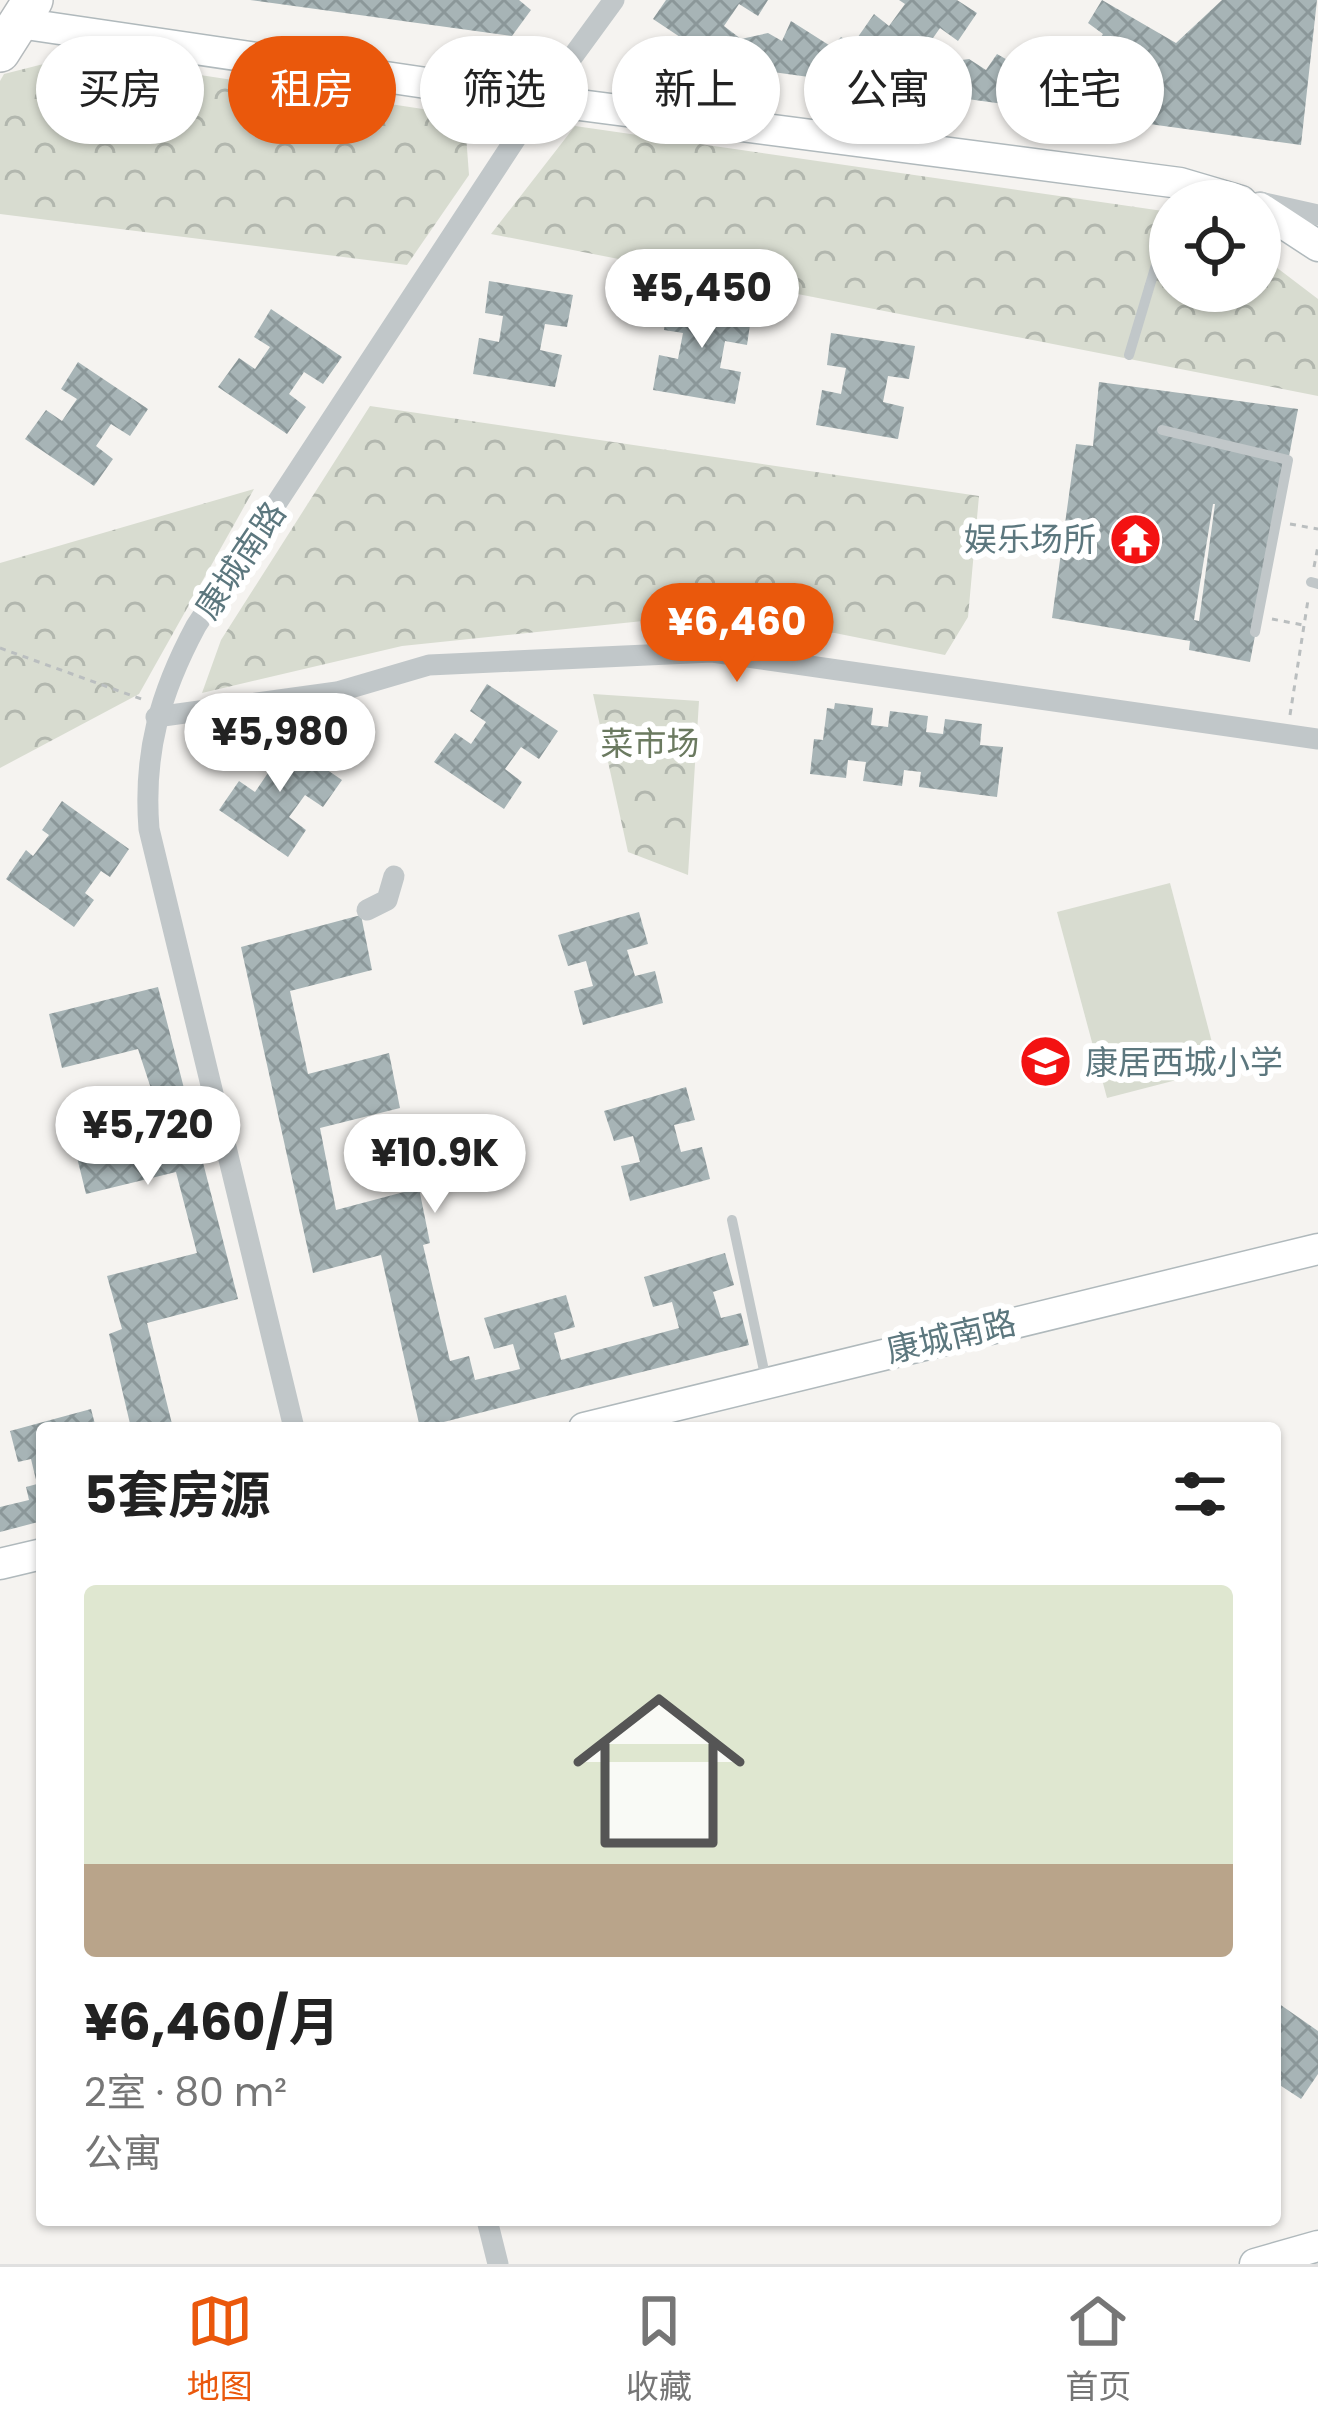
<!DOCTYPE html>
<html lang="zh">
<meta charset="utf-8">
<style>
:root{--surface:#fff;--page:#f6f6f6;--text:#222;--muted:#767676;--line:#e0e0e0;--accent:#ea580c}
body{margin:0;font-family:Poppins,"Noto Sans SC",sans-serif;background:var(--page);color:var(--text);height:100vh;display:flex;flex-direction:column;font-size:45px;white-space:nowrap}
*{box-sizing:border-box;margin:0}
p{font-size:39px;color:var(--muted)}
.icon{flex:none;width:66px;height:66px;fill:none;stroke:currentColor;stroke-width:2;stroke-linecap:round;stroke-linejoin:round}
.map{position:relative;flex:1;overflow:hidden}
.side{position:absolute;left:36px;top:1422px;width:1245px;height:804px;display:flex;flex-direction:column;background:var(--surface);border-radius:12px;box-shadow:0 3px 9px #0004}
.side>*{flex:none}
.top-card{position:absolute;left:36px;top:36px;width:1248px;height:108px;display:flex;gap:24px}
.buttons{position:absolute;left:1149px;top:180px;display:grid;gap:24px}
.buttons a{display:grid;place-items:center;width:132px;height:132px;border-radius:50%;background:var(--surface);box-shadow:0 3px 9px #0004;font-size:60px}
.price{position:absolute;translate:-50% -102px;padding:0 27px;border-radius:42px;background:#fff;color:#222;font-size:39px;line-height:78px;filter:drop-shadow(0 3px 6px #0008)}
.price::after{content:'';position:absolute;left:50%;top:72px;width:36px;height:27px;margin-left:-18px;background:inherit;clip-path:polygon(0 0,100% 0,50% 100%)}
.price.active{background:var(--accent);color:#fff}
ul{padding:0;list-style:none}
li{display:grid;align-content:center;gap:24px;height:636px;padding:0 48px}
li+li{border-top:3px solid var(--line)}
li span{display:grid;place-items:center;height:372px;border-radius:12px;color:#555}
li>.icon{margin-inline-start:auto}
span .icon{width:216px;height:216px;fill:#fffc;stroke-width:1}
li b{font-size:51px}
h2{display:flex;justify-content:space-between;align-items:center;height:144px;padding:0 48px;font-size:51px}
.chip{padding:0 42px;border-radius:54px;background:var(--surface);box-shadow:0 3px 9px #0004;font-size:42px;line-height:108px}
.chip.active{background:var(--accent);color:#fff}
.menu{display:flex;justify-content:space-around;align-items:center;height:168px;border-top:3px solid var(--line);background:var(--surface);font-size:33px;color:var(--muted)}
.menu a{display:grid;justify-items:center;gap:6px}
.menu .active{color:var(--accent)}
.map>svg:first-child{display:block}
.park{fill:url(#park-crowns)}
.garden{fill:#d8dcd0}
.building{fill:url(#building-cross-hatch);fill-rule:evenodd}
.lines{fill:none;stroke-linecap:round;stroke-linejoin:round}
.secondary-casing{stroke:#b0b9bc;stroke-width:33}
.highway-casing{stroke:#b5babc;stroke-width:42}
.path{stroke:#babebf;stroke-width:3;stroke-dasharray:6 6;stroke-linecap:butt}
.lane{stroke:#c1c7c9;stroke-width:10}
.street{stroke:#c1c7c9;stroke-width:21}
.secondary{stroke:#fff;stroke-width:30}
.highway{stroke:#fff;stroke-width:39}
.labels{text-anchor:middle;stroke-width:12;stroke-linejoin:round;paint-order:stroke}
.poi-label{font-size:33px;fill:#5c777e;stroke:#fff;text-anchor:end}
.street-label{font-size:33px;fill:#5c777e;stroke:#fff}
.park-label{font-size:33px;fill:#6b7a60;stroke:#fff}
</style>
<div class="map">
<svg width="1318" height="2264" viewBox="0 0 1318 2264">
<defs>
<pattern id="park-crowns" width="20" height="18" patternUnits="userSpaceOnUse" patternTransform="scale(3)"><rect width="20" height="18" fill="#d8dcd0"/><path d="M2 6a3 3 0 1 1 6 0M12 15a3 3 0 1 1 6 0" fill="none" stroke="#b2b7ae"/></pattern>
<pattern id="building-cross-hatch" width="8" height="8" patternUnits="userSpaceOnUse" patternTransform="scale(3)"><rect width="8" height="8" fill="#a7b4b6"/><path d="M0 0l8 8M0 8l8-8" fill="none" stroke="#8b9799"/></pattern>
</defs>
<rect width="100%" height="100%" fill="#f5f3f0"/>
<g class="park">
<path d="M75 56 436 111 466 135 469 175 407 265 0 214V81L4 74Z"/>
<path d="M575 126 1170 212V291H1260V255L1318 299V396L491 234Z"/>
<path d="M370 406 979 496 968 617 945 655 730 612 402 646 202 693 221 640Z"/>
<path d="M254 489 139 694 0 768V563Z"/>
<path d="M593 694 699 701 688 875 628 852Z"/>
</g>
<path class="garden" d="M1170 883 1219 1069 1107 1098 1057 912Z"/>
<g class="building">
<path d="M250 0H519L531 10 512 36Z"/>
<path d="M666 0H768L758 16 739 4 724 26 741 39 768 33 782 41 791 21 832 47 841 37 853 44 874 14 889 26 905 4 899 0H957L977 13 958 41 940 28 924 51 941 63 969 59 986 70 997 54 1041 79 1052 74 1073 44 1088 56 1103 34 1088 23 1102 0 1176 43 1222 0H1317L1301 145 722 65 653 19ZM1138 59 1157 71 1140 94 1123 81Z"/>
<path d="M489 281 573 295 567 327 545 324 540 350 562 355 555 387 473 374 479 338 499 342 503 316 485 313Z"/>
<path d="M668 298 752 311 747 345 725 341 720 368 741 372 735 404 653 390 659 355 678 359 683 333 664 330Z"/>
<path d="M271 309 342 357 323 384 304 372 289 394 306 407 287 434 218 387 239 358 255 369 270 347 254 337Z"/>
<path d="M831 333 915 346 909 379 888 376 883 402 904 407 898 439 816 425 822 390 841 394 846 368 827 365Z"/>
<path d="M78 362 148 409 130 436 111 424 96 446 113 459 94 486 25 439 46 410 62 421 77 399 61 389Z"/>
<path d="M1099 382 1298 409 1250 662 1189 650 1190 641 1052 618 1076 444 1093 446ZM1213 504H1215L1199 621 1194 620Z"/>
<path d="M487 684 558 731 539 759 521 747 505 769 522 782 504 809 434 762 455 733 471 744 486 722 470 711Z"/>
<path d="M835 703 873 708 871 725 888 727 890 711 928 716 926 732 943 734 945 719 982 724 980 745 1003 747 997 797 919 787 921 772 904 770 902 786 863 781 866 762 848 760 846 778 810 774 814 739 823 740 827 708 834 709Z"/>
<path d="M271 732 342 780 323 807 305 795 289 817 306 830 288 857 219 810 239 781 255 792 270 770 254 760Z"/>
<path d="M62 801 129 849 110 877 101 871 85 893 94 900 74 927 6 879 26 850 33 856 49 835 42 830Z"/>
<path d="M639 912 648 944 627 950 635 976 655 971 663 1003 583 1025 574 991 593 986 586 961 568 966 558 935Z"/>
<path d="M361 915 372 970 290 991 308 1074 389 1053 400 1108 320 1128 336 1210 419 1188 430 1243 423 1245 450 1361 469 1356 475 1380 520 1369 513 1344 494 1349 484 1318 566 1295 575 1327 554 1333 561 1360 679 1328 672 1302 653 1307 644 1277 725 1253 734 1285 713 1292 721 1318 741 1313 749 1345 420 1428 381 1255 313 1273 241 947Z"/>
<path d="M158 987 238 1299 147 1323 173 1428H131L109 1334 122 1329 107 1276 197 1253 176 1172 86 1194 73 1141 161 1119 138 1049 62 1068 49 1014Z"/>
<path d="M686 1087 695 1120 674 1125 681 1152 702 1147 710 1179 630 1201 621 1166 640 1162 633 1136 614 1141 604 1111Z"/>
<path d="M91 1409 96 1428H42V1521L0 1532V1507L29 1500 26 1487 37 1484 31 1459 18 1462 10 1431Z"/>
<path d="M1275 2001 1318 2031V2074L1301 2099 1275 2082Z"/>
</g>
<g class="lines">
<defs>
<g id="secondary">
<path d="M19 23 541 100 1180 183 1241 201"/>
<path d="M1260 208 1318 246"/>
<path d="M584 1428 1318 1249"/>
<path d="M0 1564 42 1554"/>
<path d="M1255 2264 1318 2246"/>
</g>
<path id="highway" d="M0 52 33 0"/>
</defs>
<use href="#secondary" class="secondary-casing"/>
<use href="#highway" class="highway-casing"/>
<g class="path">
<path d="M1290 524 1318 529"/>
<path d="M1314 567 1318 546"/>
<path d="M1272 619 1303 625"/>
<path d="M0 648 144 700"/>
<path d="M1290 715 1308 600"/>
</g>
<g class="lane">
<path d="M1129 355 1170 218"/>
<path d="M1162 430 1288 460 1255 632"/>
<path d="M1311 582 1318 584"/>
<path d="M732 1220 766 1380"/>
</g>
<g class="street">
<path d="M1260 202 1318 215"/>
<path d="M156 717 337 692 429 665 712 652 1318 739"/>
<path d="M367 910 387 900 394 876"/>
<path d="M294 1428 149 829C143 753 160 693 196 626L541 100 614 0"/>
<path d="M487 2220 498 2264"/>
</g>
<use href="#secondary" class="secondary"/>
<use href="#highway" class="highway"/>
</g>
<defs>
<symbol id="temple-disc" viewBox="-11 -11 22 22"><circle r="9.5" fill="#f31212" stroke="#fff"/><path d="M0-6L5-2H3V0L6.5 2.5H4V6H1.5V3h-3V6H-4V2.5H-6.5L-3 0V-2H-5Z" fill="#fff"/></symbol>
<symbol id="school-disc" viewBox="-11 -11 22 22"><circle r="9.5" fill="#f31212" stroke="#fff"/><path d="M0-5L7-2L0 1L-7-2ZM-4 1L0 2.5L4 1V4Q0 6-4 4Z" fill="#fff"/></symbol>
</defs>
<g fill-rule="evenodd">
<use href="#temple-disc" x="1106" y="510" width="59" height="59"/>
<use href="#school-disc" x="1016" y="1032" width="59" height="59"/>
</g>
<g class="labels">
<g class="poi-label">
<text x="1096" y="551">娱乐场所</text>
<text x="1085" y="1074" text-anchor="start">康居西城小学</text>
</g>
<g class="street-label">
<text transform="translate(240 560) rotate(-56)" y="12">康城南路</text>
<text transform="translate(951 1336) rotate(-13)" y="12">康城南路</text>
</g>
<g class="park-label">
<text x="650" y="755">菜市场</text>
</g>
</g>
</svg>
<div class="buttons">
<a><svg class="icon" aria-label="locate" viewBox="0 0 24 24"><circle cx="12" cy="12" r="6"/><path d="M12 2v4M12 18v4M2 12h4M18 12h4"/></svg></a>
</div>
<b class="price" style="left:702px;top:351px">¥5,450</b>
<b class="price active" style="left:737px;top:685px">¥6,460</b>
<b class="price" style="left:280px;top:795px">¥5,980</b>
<b class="price" style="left:148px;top:1188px">¥5,720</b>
<b class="price" style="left:435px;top:1216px">¥10.9K</b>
<div class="top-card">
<a class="chip">买房</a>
<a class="chip active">租房</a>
<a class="chip">筛选</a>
<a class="chip">新上</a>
<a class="chip">公寓</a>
<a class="chip">住宅</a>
</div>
<section class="side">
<h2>5套房源<svg class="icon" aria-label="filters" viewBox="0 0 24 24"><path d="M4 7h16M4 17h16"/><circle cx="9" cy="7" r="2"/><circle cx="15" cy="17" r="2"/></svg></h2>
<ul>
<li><span style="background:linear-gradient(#dfe7d0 75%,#b9a48a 0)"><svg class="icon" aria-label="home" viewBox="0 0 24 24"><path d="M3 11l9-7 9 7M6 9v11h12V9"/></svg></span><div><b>¥6,460/月</b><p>2室 · 80 m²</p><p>公寓</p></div></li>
</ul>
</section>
</div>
<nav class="menu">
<a class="active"><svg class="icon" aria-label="map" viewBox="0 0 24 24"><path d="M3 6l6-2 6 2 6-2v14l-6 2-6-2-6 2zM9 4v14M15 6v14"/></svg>地图</a>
<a><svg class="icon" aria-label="saved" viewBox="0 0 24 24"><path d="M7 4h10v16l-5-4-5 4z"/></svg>收藏</a>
<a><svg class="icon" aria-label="home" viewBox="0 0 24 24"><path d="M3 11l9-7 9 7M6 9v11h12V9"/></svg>首页</a>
</nav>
